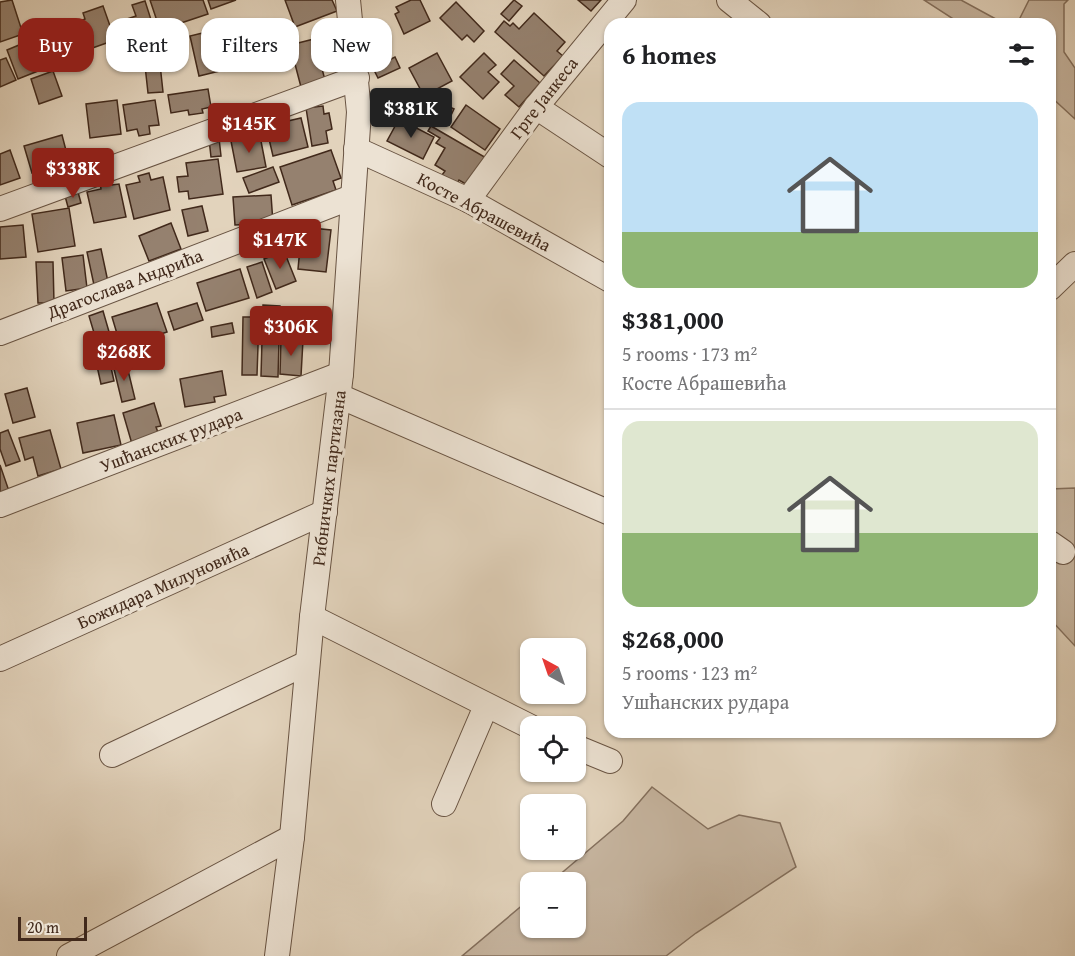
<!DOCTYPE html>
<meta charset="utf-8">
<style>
:root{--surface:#fff;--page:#f2f2f2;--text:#202124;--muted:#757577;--line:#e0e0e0;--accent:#8f2418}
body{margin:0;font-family:"Gentium Book Plus",serif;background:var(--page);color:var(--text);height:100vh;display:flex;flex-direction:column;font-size:22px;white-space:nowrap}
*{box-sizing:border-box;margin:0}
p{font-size:20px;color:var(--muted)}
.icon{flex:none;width:33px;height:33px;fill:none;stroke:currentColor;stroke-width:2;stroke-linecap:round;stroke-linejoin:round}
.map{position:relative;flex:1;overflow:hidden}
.details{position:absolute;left:604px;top:18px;width:452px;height:720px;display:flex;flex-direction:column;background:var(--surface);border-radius:18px;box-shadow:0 2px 4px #0004}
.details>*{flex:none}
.guide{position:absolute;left:18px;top:18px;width:496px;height:54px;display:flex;gap:12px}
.needle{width:39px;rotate:320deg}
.fabs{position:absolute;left:520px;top:638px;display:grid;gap:12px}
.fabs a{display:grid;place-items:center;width:66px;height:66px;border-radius:12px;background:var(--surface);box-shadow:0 2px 4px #0004;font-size:30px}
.scale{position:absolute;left:18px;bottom:15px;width:69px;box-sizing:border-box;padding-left:6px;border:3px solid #41291b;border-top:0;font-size:16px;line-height:21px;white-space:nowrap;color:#41291b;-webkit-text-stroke:4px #ece2d3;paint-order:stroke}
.price{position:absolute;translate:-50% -51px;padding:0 14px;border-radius:6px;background:var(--accent);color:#fff;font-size:20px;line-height:39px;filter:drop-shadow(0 2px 3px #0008)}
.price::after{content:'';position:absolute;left:50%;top:36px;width:18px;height:14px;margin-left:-9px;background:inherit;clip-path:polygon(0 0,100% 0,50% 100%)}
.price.active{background:#222;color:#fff}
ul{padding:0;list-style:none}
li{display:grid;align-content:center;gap:12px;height:318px;padding:0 18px}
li+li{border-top:2px solid var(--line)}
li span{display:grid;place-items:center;height:186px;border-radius:18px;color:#555}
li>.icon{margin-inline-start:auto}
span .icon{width:108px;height:108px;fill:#fffc;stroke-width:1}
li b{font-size:26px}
h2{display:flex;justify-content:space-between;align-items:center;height:72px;padding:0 18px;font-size:26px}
.tag{padding:0 21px;border-radius:18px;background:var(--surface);box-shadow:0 2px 4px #0004;font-size:21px;line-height:54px}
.tag.active{background:var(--accent);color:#fff}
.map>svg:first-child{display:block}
.green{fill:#c7b6a1;stroke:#84705e;stroke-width:1.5}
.building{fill:#95816f;stroke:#41291b;stroke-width:1.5}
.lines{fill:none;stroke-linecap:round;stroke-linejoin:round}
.minor-casing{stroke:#695443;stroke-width:26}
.minor{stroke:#ece2d3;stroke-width:24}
.labels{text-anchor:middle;stroke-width:6;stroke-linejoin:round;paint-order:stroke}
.street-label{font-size:18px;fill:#41291b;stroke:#ece2d3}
</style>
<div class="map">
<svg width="1075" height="956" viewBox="0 0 1075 956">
<rect width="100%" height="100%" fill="#e2d3bc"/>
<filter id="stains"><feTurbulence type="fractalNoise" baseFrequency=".00333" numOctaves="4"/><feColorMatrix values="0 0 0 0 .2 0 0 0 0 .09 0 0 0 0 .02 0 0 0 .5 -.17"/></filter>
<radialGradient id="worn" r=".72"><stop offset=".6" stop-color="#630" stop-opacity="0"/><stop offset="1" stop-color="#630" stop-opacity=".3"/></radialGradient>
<g class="green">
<path d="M924 0H961L1005 24H961Z"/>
<path d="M1029 0H1068L1064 4V52L1075 68V119L1050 96V24H1017Z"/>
<path d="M1075 488V646L1050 619V489Z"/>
<path d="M652 787 708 829 739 815 780 823 796 867 696 933 666 956H462L531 898V927H576V882H551L623 821Z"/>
</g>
<g class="building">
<path d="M12 0 23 34 0 42V2Z"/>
<path d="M150 0H203L208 14 160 30Z"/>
<path d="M208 0H236L211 9Z"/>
<path d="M285 0H332L337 11 295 27Z"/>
<path d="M411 0H420L430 21 404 34 395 14 399 12 396 7Z"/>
<path d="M514 0 522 6 509 21 501 14Z"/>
<path d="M578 0H601L591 11Z"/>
<path d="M145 1 154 29 124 39 118 22 136 16 132 5Z"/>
<path d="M456 2 484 31 474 42 467 35 462 40 440 18Z"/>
<path d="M103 6 115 40 84 51 74 23 85 19 83 13Z"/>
<path d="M534 13 565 42 557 51 563 56 544 76 495 32 504 21 510 26 513 23 519 29Z"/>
<path d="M68 30 77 56 46 67 37 42Z"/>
<path d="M215 30 224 70 199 76 190 36Z"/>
<path d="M157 36 163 92 148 93 142 38Z"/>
<path d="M314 39 325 80 301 87 290 45Z"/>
<path d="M31 40 43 69 18 79 7 50Z"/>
<path d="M280 47 284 58 258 67 254 57Z"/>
<path d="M437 53 452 81 424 96 409 68Z"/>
<path d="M484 53 496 65 488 72 499 82 483 99 460 77Z"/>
<path d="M395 57 400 68 378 78 373 68Z"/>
<path d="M6 58 16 80 0 87V60Z"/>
<path d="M514 60 540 83 519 107 505 95 514 86 501 74Z"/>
<path d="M53 71 62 96 39 104 31 79Z"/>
<path d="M208 89 211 107 202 109 203 113 189 115 188 110 171 113 168 95Z"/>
<path d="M404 98 417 103 413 112 400 107Z"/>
<path d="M429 98 454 109 446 126 421 115Z"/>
<path d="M117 100 121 134 90 138 86 104Z"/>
<path d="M155 100 159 125 149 126 150 134 139 136 137 129 127 131 123 105Z"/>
<path d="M466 105 500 129 485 150 451 127Z"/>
<path d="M323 106 324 114 329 113 332 129 326 131 328 143 312 146 306 108Z"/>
<path d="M301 118 308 147 273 156 266 126Z"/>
<path d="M399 119 434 137 423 159 387 141Z"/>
<path d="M431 126 488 159 471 187 459 180 457 184 442 175 445 171 435 165 445 148 436 143 440 138 428 131Z"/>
<path d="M62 135 69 162 32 173 24 146Z"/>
<path d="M260 136 266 167 237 172 231 141Z"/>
<path d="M219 138 221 156 211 157 209 139Z"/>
<path d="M10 150 20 178 0 185V154Z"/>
<path d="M331 150 341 178 333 181 336 190 292 205 280 167Z"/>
<path d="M218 159 223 194 189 199 188 191 179 192 177 177 188 176 186 163Z"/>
<path d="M273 167 279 182 249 193 243 178Z"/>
<path d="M149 173 151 180 163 177 170 210 134 219 126 185 140 182 138 176Z"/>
<path d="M111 180 112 185 119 184 126 217 94 223 87 192 101 189 100 182Z"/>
<path d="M78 192 81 203 68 207 65 196Z"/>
<path d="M271 195 273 223 235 225 233 197Z"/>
<path d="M202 206 208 231 188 236 182 210Z"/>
<path d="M69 208 75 246 38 252 32 214Z"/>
<path d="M171 223 181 249 149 261 139 236Z"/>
<path d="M23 225 26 257 0 259V227Z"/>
<path d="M302 227 331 230 326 272 298 269Z"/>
<path d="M101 249 108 282 94 285 87 252Z"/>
<path d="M284 251 296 281 276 289 264 259Z"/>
<path d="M83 255 87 288 66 291 62 258Z"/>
<path d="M36 262H53L54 303H38Z"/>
<path d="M262 262 272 292 257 298 247 267Z"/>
<path d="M240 269 249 298 206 311 197 283Z"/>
<path d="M157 303 167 332 121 347 112 317Z"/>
<path d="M197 303 203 320 174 330 168 312Z"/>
<path d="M263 305 280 306 278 377 261 376Z"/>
<path d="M103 311 114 349 100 353 89 316Z"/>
<path d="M243 317H259L257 375H242Z"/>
<path d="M232 323 234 333 212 337 211 327Z"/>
<path d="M281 339 303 340 301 376 280 374Z"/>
<path d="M126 362 135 399 122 402 113 365Z"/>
<path d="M110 363 114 381 101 384 97 366Z"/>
<path d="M222 371 226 395 214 397 215 402 185 407 180 379Z"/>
<path d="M27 388 35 417 13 423 5 394Z"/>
<path d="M154 403 161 426 156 427 159 435 132 444 123 413Z"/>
<path d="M114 415 121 445 83 453 77 423Z"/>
<path d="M8 430 20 461 6 466 0 449V433Z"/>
<path d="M50 430 61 469 38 476 33 457 25 460 19 438Z"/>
<path d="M0 465 10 494 0 498Z"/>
</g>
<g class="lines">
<defs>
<g id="minor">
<path d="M729 0 759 24"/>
<path d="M536 107 610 156"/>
<path d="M356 149 468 200 610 280"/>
<path d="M468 200 536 107 624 0"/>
<path d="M0 209 357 78"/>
<path d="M1050 288 1075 264"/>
<path d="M0 333 352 197"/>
<path d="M339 396 610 513"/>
<path d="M0 505 341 374"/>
<path d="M1050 543 1063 552"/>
<path d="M312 617 531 727"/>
<path d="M0 659 325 512"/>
<path d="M576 747 610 761"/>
<path d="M112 755 307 663"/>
<path d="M444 804 486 706"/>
<path d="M69 956 292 837"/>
<path d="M277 956 292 837 312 617 341 374 359 112 348 0"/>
</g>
</defs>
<use href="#minor" class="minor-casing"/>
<use href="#minor" class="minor"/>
</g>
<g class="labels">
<g class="street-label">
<text transform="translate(544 98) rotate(-52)" y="6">Грге Јанкеса</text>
<text transform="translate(484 212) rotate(28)" y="6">Косте Абрашевића</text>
<text transform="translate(125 284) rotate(-21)" y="6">Драгослава Андрића</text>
<text transform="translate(171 440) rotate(-21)" y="6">Ушћанских рудара</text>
<text transform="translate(329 478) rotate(-83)" y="6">Рибничких партизана</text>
<text transform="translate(163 586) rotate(-24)" y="6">Божидара Милуновића</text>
</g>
</g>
<rect width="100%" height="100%" filter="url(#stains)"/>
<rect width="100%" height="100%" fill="url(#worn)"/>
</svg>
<div class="fabs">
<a><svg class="needle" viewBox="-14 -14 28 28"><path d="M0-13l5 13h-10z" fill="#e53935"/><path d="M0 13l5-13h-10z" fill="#757577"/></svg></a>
<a><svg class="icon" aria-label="locate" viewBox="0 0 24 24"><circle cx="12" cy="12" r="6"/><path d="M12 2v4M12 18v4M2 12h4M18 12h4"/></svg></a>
<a>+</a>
<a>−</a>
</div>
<div class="scale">20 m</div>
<b class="price active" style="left:411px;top:139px">$381K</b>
<b class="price" style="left:249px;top:154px">$145K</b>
<b class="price" style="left:73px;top:199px">$338K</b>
<b class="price" style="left:280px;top:270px">$147K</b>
<b class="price" style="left:291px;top:357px">$306K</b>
<b class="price" style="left:124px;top:382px">$268K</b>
<div class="guide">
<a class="tag active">Buy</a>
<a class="tag">Rent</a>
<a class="tag">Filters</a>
<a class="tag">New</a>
</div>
<section class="details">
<h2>6 homes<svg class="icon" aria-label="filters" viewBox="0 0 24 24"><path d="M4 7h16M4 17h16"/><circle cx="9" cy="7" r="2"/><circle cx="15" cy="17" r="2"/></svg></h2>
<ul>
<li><span style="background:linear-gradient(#bfe0f5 70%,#8fb573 0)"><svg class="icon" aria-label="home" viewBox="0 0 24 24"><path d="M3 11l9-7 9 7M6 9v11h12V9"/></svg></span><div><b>$381,000</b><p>5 rooms · 173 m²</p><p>Косте Абрашевића</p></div></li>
<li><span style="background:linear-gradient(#dfe7d0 60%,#8fb573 0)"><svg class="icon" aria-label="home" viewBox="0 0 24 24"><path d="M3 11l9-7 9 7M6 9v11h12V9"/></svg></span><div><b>$268,000</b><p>5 rooms · 123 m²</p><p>Ушћанских рудара</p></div></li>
</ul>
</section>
</div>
